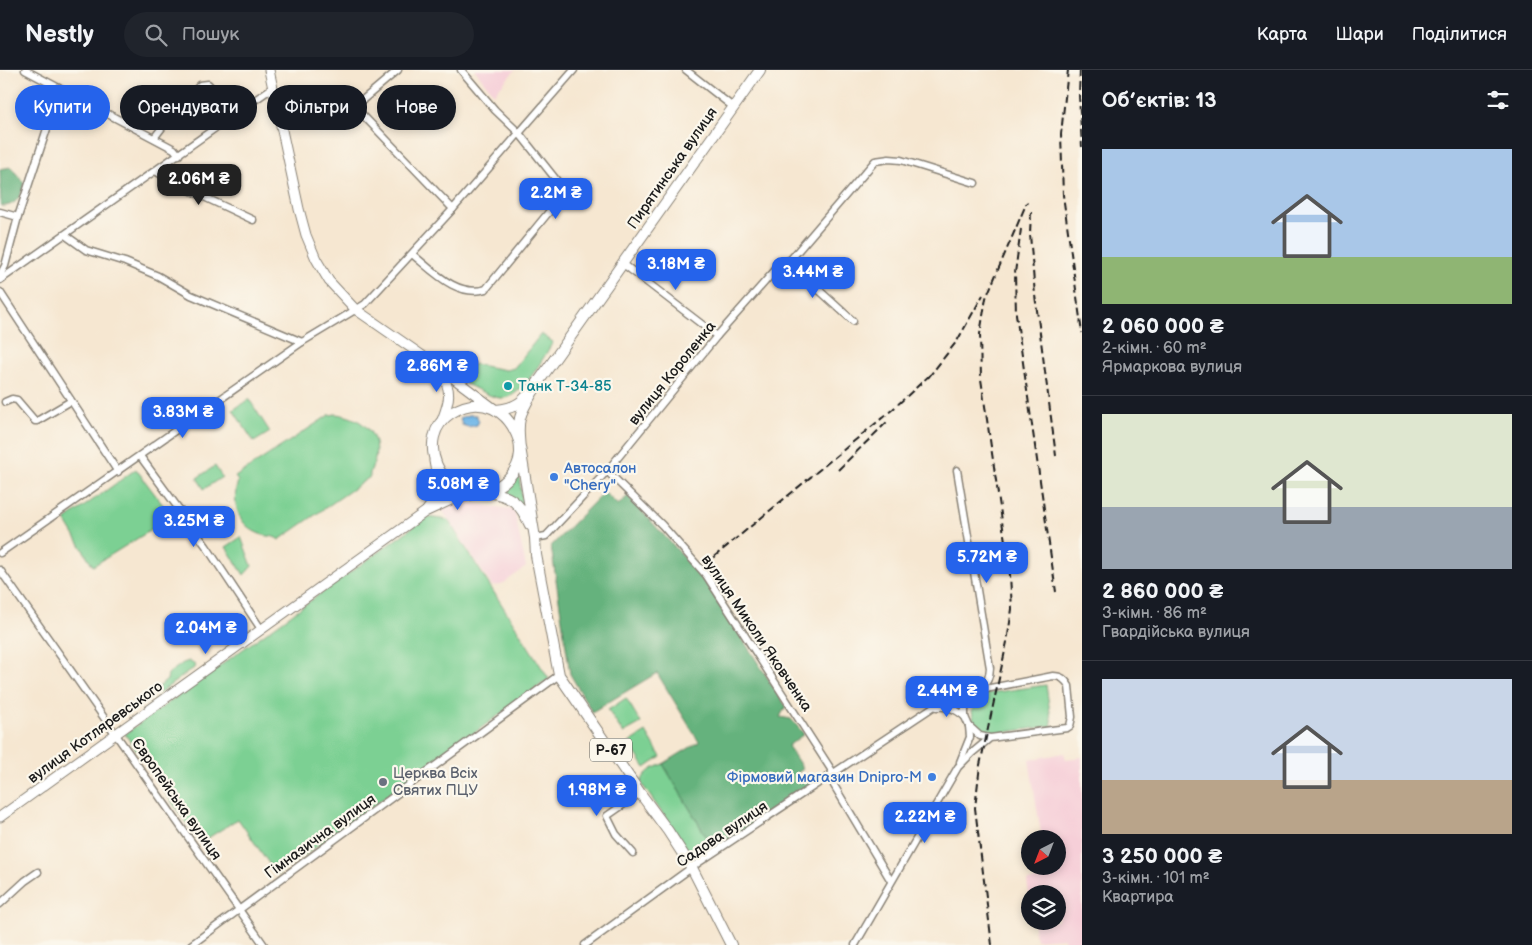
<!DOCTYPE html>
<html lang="uk">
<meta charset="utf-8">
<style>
:root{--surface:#171b24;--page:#20242c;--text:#f1f3f6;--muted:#9ea1a6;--line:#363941;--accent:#2563eb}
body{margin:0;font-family:"Balsamiq Sans",sans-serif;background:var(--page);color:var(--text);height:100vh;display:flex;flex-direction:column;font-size:19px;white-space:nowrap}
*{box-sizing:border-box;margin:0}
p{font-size:16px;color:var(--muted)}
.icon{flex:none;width:28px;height:28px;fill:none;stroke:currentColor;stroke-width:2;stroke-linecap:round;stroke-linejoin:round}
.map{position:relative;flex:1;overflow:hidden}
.side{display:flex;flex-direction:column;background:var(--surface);width:450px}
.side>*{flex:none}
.hud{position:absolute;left:15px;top:15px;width:475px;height:45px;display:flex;gap:10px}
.needle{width:32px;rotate:222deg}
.buttons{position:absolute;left:1021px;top:760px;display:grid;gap:10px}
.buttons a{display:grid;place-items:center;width:45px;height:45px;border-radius:50%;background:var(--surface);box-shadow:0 2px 8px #0003;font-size:25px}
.price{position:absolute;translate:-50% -42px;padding:0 11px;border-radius:10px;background:var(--accent);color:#fff;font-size:16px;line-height:32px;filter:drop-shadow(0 1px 2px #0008)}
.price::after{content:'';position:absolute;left:50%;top:30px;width:15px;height:11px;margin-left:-8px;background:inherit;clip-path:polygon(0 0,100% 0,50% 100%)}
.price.on{background:#222;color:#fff}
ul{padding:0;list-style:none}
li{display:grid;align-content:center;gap:10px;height:265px;padding:0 20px}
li+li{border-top:1px solid var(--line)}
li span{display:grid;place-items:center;height:155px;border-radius:0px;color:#555}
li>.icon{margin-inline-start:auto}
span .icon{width:90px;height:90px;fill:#fffc;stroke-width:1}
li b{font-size:21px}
h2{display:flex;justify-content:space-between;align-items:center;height:60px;padding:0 20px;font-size:21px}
.pill{padding:0 18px;border-radius:22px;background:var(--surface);box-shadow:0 2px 8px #0003;font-size:18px;line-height:45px}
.pill.on{background:var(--accent);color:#fff}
header{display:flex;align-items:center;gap:30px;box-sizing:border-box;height:70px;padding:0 25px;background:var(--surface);border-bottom:1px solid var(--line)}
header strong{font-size:24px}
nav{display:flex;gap:28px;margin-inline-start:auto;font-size:18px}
.search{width:350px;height:45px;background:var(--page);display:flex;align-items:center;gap:12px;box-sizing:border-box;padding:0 18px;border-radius:28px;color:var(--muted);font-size:19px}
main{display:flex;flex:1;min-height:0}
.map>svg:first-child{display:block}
.built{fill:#f6cfd8}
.green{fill:#7cd093;stroke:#4c7658}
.forest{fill:#65b27d;stroke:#40674c}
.water{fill:#70b6e7;stroke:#466982}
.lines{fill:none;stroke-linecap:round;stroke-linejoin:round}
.street-casing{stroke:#898276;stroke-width:9}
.secondary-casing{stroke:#898276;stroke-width:11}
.primary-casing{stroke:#898276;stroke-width:12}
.street{stroke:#fff;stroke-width:6}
.secondary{stroke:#fff;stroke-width:9}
.primary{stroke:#fff;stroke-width:10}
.rail{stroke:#1c1c1c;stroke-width:2;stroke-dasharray:8 4;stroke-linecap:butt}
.culture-dot{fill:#0f9aa8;stroke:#fbf7ec;stroke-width:2}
.shop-dot{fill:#3f7fe0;stroke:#fbf7ec;stroke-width:2}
.worship-dot{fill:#6b7280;stroke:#fbf7ec;stroke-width:2}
.labels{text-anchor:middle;stroke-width:4.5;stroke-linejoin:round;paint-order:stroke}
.shield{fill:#fbf7ec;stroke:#5f5e5a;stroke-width:1}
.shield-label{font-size:14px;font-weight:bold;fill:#1c1c1c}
.street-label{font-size:15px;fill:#1c1c1c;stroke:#fbf7ec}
.culture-label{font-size:15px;fill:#0d838f;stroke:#fbf7ec;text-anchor:start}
.shop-label{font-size:15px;fill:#366cbe;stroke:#fbf7ec;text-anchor:start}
.worship-label{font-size:15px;fill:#5b616d;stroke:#fbf7ec;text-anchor:start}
</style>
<header>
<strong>Nestly</strong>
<div class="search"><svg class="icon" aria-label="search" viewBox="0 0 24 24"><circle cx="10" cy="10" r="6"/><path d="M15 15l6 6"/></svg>Пошук</div>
<nav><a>Карта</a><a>Шари</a><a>Поділитися</a></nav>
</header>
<main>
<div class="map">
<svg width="1082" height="875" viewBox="0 0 1082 875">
<rect width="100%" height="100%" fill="#fbf7ec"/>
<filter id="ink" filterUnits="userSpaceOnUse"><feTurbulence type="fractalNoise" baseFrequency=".02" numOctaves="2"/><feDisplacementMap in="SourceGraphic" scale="10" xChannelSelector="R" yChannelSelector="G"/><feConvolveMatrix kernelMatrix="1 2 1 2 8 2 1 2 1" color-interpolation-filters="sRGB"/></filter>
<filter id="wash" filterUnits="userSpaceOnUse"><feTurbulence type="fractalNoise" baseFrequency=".0096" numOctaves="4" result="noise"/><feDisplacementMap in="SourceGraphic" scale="20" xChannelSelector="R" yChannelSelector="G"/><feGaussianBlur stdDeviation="1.12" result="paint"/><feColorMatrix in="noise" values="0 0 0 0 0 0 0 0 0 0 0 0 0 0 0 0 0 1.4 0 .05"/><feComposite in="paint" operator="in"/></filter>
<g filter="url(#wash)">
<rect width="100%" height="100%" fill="#f6e7d1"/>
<g class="built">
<path d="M475 0H515L494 24Z"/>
<path d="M460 431 514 440 526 497 501 515 492 516 441 438Z"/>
<path d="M1064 683 1066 689 1082 687V875H1065L1064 868 1036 870 1033 851H1058V824H1030V830L1027 811 1051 808 1050 796H1058V769H1042L1029 690Z"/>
</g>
<g class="green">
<path d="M541 264 553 272C543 288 521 331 500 328 489 327 474 317 464 313L473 294 506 300 514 298Z"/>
<path d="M249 329 270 362 254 372 233 340Z"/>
<path d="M336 344C361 347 380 362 375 389 374 395 369 401 370 407L279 470C274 465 267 467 260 464 238 456 231 433 238 411L235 407 329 345Z"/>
<path d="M215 396 222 407 204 419 197 408Z"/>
<path d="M136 399 172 447 93 496 65 450Z"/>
<path d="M519 406 523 436 498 420 506 418Z"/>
<path d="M427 447 448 450 549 609 277 805 238 749 200 773 125 664Z"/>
<path d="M241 467 252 496 244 505 226 477Z"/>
<path d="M189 591 195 595 194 598 158 624 156 623 155 620 167 610 168 604 183 593Z"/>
<path d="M1046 615 1052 656 990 664 979 660 974 652 972 641 975 632 983 624Z"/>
<path d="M626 628 641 653 623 663 608 640Z"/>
<path d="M646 662 661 687 645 698 629 673Z"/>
<path d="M663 694 715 781 695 793 674 760 641 713C644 702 653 698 663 694Z"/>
</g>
<g class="forest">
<path d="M11 97 24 113C22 126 15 137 1 136L0 99Z"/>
<path d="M604 422 618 435 628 426 703 508 786 636 780 647 791 649 804 664 788 676 803 699 797 703 802 712 809 709 813 715 715 781 663 694 699 672 657 603 592 642 570 604 551 476Z"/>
</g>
<path class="water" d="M469 345H476L479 351 477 355 468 357 462 355 460 348Z"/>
</g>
<g filter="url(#ink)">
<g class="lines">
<defs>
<g id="street">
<path d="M25 0 174 79 179 85"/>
<path d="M398 0 359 33 357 39 453 139"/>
<path d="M686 0 733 37"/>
<path d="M154 68 175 41 200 15 208 14 237 44"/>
<path d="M155 101 185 118 253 150"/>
<path d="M0 142 18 147"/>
<path d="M65 165 86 180 125 192 158 206 191 225 302 272"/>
<path d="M412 184C433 201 457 228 486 219L557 132 562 124 558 112 519 63 495 40 461 0"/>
<path d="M787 191 853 251"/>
<path d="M622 193 717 266"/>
<path d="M0 205 5 196 18 147 60 19"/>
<path d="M0 210 272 18"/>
<path d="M0 222 118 402"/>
<path d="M5 332 12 329 17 330 35 351H37L71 331"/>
<path d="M140 386 206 476 261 559"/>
<path d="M607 401 662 455 706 505 834 704"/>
<path d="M535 468 546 466 607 401 717 266 778 197 791 189 875 91 889 89 901 90 975 113"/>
<path d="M0 483 302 272 365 234 453 139 574 0"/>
<path d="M0 500 264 875"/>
<path d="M937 637C949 636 956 639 965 647"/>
<path d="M960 692 970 667 969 656"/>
<path d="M829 707 891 811"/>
<path d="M633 783 616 764 607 746 640 723"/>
<path d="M0 834 25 811 38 802"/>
<path d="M191 875 559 605"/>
<path d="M585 875 698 793 933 637C940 634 947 630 955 628 974 622 989 621 990 598L957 400"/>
<path d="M855 875 958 697 972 683 990 668 1067 658 1070 656 1072 647 1069 616C1065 609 1061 606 1053 606L980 620 970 629 965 639V647L969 656 980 666 990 668"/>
</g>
<g id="secondary">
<path d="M269 0 299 139 306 165 316 189 329 211 355 239 433 293 492 337"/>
<path d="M439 301C454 321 449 331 441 353"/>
<path d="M427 440C442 420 438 414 434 391"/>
<path d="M0 747 425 442 451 430 476 424"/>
</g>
<g id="primary">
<path d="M539 311C533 323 523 336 520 348 517 360 520 371 520 383 519 402 502 418 484 422 440 430 413 368 451 343 481 324 509 340 519 371L535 468 536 485 559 605 640 723 668 761 692 798 731 875"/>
<path d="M496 340C520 338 525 329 539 311L760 0"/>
<path d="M487 422C511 425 520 433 530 455"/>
</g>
</defs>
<use href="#street" class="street-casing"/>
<use href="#secondary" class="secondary-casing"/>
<use href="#primary" class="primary-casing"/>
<use href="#street" class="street"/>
<use href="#secondary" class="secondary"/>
<use href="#primary" class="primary"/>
<g class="rail">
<path d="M1068 0 1061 64 1063 125 1082 263"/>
<path d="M1080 0 1079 25 1082 77"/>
<path d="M1031 142 1030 164 1035 225 1056 386"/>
<path d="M1021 159 1015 203 1016 244 1056 522"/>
<path d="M928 308 957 271 983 225"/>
<path d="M838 400 889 350"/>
<path d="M704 495 893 339 932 303"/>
<path d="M992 875 975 738 980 695 1007 572 1012 539 1010 505 981 309 980 264 986 228 1027 132"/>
</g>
</g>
</g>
<circle class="culture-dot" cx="508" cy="316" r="5"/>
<g class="shop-dot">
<circle cx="554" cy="407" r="5"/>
<circle cx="932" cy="707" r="5"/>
</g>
<circle class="worship-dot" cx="383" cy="712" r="5"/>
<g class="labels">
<rect class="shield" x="590" y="668.5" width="42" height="23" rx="4"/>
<g class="shield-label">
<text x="611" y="685">Р-67</text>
</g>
<g class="street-label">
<text transform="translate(672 98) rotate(-55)" y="5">Пирятинська вулиця</text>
<text transform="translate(672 303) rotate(-51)" y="5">вулиця Короленка</text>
<text transform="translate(757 563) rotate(56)" y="5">вулиця Миколи Яковченка</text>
<text transform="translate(95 662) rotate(-36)" y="5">вулиця Котляревського</text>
<text transform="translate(177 729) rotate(55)" y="5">Європейська вулиця</text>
<text transform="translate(722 764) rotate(-34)" y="5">Садова вулиця</text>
<text transform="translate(320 766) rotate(-36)" y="5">Гімназична вулиця</text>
</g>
<g class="culture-label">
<text x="518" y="321">Танк Т-34-85</text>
</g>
<g class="shop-label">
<text x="564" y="403">Автосалон<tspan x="564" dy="17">"Chery"</tspan></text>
<text x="922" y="712" text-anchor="end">Фірмовий магазин Dnipro-M</text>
</g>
<g class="worship-label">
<text x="393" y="708">Церква Всіх<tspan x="393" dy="17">Святих ПЦУ</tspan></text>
</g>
</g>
</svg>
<div class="buttons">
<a><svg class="needle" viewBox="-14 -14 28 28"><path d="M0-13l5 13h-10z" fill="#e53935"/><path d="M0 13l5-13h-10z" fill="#9ea1a6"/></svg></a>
<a><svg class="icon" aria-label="layers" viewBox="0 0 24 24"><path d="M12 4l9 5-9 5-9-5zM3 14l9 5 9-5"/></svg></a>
</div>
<b class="price on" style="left:199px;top:136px">2.06M ₴</b>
<b class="price" style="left:556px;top:150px">2.2M ₴</b>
<b class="price" style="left:676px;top:221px">3.18M ₴</b>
<b class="price" style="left:813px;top:229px">3.44M ₴</b>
<b class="price" style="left:437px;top:323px">2.86M ₴</b>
<b class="price" style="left:183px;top:369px">3.83M ₴</b>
<b class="price" style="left:458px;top:441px">5.08M ₴</b>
<b class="price" style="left:194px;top:478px">3.25M ₴</b>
<b class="price" style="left:987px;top:514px">5.72M ₴</b>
<b class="price" style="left:206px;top:585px">2.04M ₴</b>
<b class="price" style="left:947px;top:648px">2.44M ₴</b>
<b class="price" style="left:597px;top:747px">1.98M ₴</b>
<b class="price" style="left:925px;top:774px">2.22M ₴</b>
<div class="hud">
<a class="pill on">Купити</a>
<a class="pill">Орендувати</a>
<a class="pill">Фільтри</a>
<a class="pill">Нове</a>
</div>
</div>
<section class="side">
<h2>Об’єктів: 13<svg class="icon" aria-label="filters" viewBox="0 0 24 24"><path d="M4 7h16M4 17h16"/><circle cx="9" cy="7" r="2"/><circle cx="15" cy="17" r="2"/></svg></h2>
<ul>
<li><span style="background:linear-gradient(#a9c7e8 70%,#8fb573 0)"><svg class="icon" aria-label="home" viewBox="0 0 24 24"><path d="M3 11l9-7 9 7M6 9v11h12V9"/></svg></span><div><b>2 060 000 ₴</b><p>2-кімн. · 60 m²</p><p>Ярмаркова вулиця</p></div></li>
<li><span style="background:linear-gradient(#dfe7d0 60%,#9aa5b1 0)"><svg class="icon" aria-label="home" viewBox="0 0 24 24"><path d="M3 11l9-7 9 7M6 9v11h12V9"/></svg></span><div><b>2 860 000 ₴</b><p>3-кімн. · 86 m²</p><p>Гвардійська вулиця</p></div></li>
<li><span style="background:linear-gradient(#c9d6e8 65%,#b9a48a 0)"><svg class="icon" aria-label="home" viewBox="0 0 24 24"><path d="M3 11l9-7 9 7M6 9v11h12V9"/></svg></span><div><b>3 250 000 ₴</b><p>3-кімн. · 101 m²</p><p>Квартира</p></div></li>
</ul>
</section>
</main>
